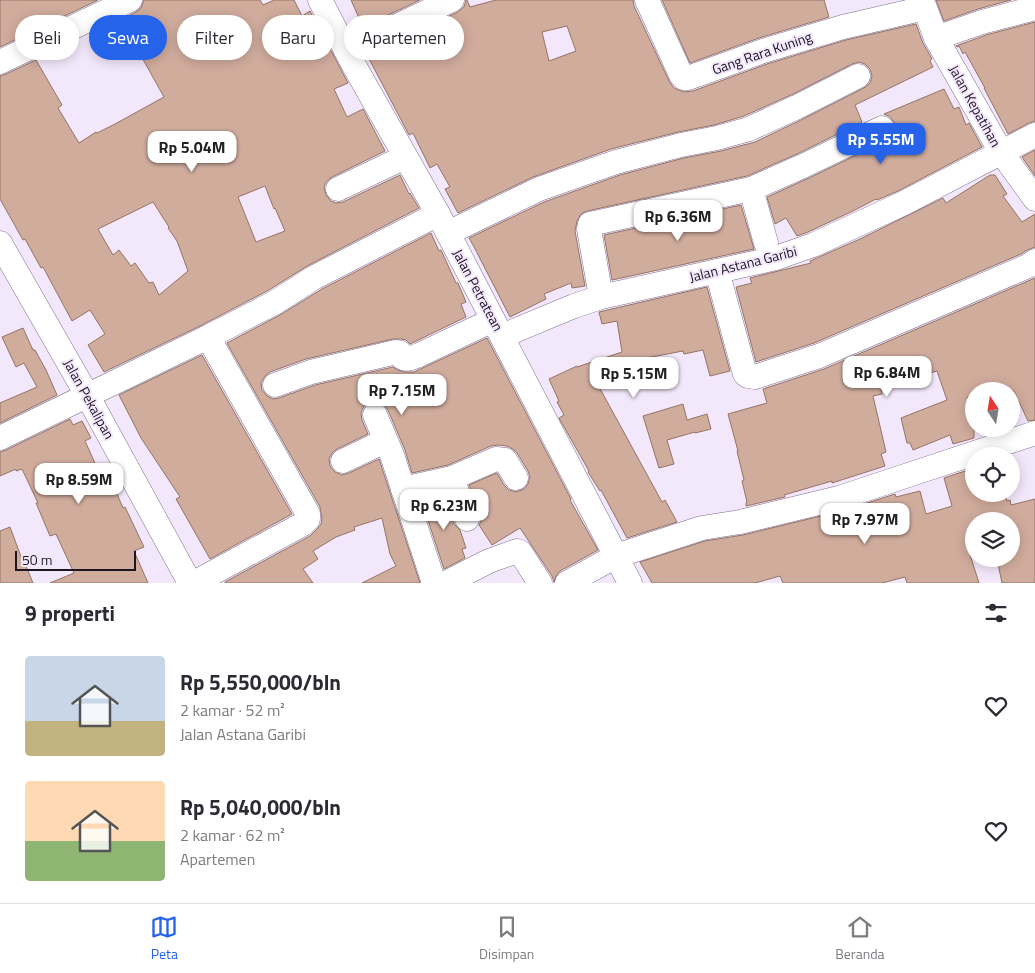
<!DOCTYPE html>
<html lang="id">
<meta charset="utf-8">
<style>
:root{--surface:#fff;--page:#f2f2f3;--text:#2b2b33;--muted:#7c7c81;--line:#e1e1e2;--accent:#2563eb}
body{margin:0;font-family:"Titillium Web",sans-serif;background:var(--page);color:var(--text);height:100vh;display:flex;flex-direction:column;font-size:19px;white-space:nowrap}
*{box-sizing:border-box;margin:0}
p{font-size:16px;color:var(--muted)}
.icon{flex:none;width:28px;height:28px;fill:none;stroke:currentColor;stroke-width:2;stroke-linecap:round;stroke-linejoin:round}
.map{position:relative;height:583px;overflow:hidden}
.side{display:flex;flex-direction:column;background:var(--surface);flex:1}
.side>*{flex:none}
.top-card{position:absolute;left:15px;top:15px;width:500px;height:45px;display:flex;gap:10px}
.needle{width:32px;rotate:348deg}
.tools{position:absolute;left:965px;top:382px;display:grid;gap:10px}
.tools a{display:grid;place-items:center;width:55px;height:55px;border-radius:50%;background:var(--surface);box-shadow:0 2px 12px #0003;font-size:25px}
.scale{position:absolute;left:15px;bottom:12px;width:121px;box-sizing:border-box;padding-left:5px;border:2px solid #1d1621;border-top:0;font-size:14px;line-height:18px;white-space:nowrap;color:#1d1621;-webkit-text-stroke:4px #f3e8fb;paint-order:stroke}
.price{position:absolute;translate:-50% -42px;padding:0 11px;border-radius:10px;background:#fff;color:#222;font-size:16px;line-height:32px;filter:drop-shadow(0 1px 2px #0008)}
.price::after{content:'';position:absolute;left:50%;top:30px;width:15px;height:11px;margin-left:-8px;background:inherit;clip-path:polygon(0 0,100% 0,50% 100%)}
.price.selected{background:var(--accent);color:#fff}
ul{padding:0;list-style:none}
li{display:flex;align-items:center;gap:15px;height:125px;padding:0 25px}
li span{display:grid;place-items:center;flex:none;width:140px;height:100px;border-radius:5px;color:#555}
li>.icon{margin-inline-start:auto}
span .icon{width:60px;height:60px;fill:#fffc;stroke-width:1}
li b{font-size:21px}
h2{display:flex;justify-content:space-between;align-items:center;height:60px;padding:0 25px;font-size:21px}
.chip{padding:0 18px;border-radius:22px;background:var(--surface);box-shadow:0 2px 12px #0003;font-size:18px;line-height:45px}
.chip.selected{background:var(--accent);color:#fff}
.tab-bar{display:flex;justify-content:space-around;align-items:center;height:70px;border-top:1px solid var(--line);background:var(--surface);font-size:14px;color:var(--muted)}
.tab-bar a{display:grid;justify-items:center;gap:2px}
.tab-bar .selected{color:var(--accent)}
.map>svg:first-child{display:block}
.building{fill:#d0ac9d;stroke:#947365;fill-rule:evenodd}
.lines{fill:none;stroke-linecap:round;stroke-linejoin:round}
.minor-casing{stroke:#7f6f8b;stroke-width:25}
.minor{stroke:#fff;stroke-width:24}
.labels{text-anchor:middle;stroke-width:4;stroke-linejoin:round;paint-order:stroke}
.street-label{font-size:14px;fill:#1d1621;stroke:#f3e8fb}
</style>
<div class="map">
<svg width="1035" height="583" viewBox="0 0 1035 583">
<rect width="100%" height="100%" fill="#f3e8fb"/>
<g class="building">
<path d="M0 0H98L0 47Z"/>
<path d="M144 0H260L263 5 274 0H294L302 16 310 11 348 83 334 89 347 117 363 109 385 151 332 177 326 182 324 187 326 195 331 201 336 203 343 202 400 175 409 194 410 193 419 208 309 265 267 291 202 325 104 372 88 345 105 334 90 310 72 321 43 267 41 268 25 239 23 240 0 199V76L6 74 36 60 62 105 58 108 79 143 96 132 97 133 115 124 164 97 121 20 136 12 141 8ZM265 186 274 209 275 208 285 231 256 242 238 197ZM153 202 169 227 168 228 177 241 188 271 159 295 153 282 149 283 135 263 131 266 119 250 113 255 98 229Z"/>
<path d="M351 0H420L363 27Z"/>
<path d="M466 0H467L470 7 496 0H633L634 6 669 81 674 88 684 92 693 91 767 64 846 40 916 24 923 43 932 59 930 61 933 67 855 105 862 122 797 154 747 176 587 211 581 214 577 221 575 231 585 286 572 288 571 283 544 294 546 299 510 317 473 245 469 238 544 202 620 175 684 158 721 151 755 142 803 119 864 88 870 83 872 76 870 69 865 64 859 62 852 64 791 95 744 116 714 125 678 132 611 149 533 177 458 213 445 189 450 187 437 164 430 168 413 133 409 135 367 55 458 12 464 7ZM567 26 576 51 549 61 542 32Z"/>
<path d="M662 0H824L829 17 759 38 690 63Z"/>
<path d="M936 0H1011L978 9 944 21Z"/>
<path d="M1035 22V121L1029 123 1008 134 984 88H985L965 52 963 54 959 46 957 47 956 46 986 35Z"/>
<path d="M944 89 954 109 959 107 966 125 969 123 982 147 898 191 877 200 876 199 853 211 808 232 797 236 786 218 775 224 767 197 809 178 888 140 894 135 896 129 894 122 889 116 884 114Z"/>
<path d="M1035 150V176L1022 157Z"/>
<path d="M990 175H995L1007 194 1003 196 1022 222 1035 214V247L1027 250 1021 254 814 343 756 362 736 287 752 283 750 278 811 263 810 261 860 239 943 198 946 203Z"/>
<path d="M741 205 754 249 612 280 604 235Z"/>
<path d="M431 233 439 251 441 250 456 283H458L466 302 461 304 466 317 410 344 406 340 401 339H393L306 359 270 372 265 376 261 383 262 390 267 396 273 399 279 398 315 385 393 367 398 370 404 372H414L487 338 571 499 570 500 598 550 560 571 556 576 554 582 552 576 520 528 492 545 479 525 481 521 480 514 469 485 497 473 504 485 509 490 516 492 524 489 528 484 530 477 528 471 517 453 513 449 507 446 498 445 491 446 448 465 412 473 405 450 388 410 383 404 376 401 370 402 364 406 361 413 362 420 368 434 337 449 332 453 329 459 330 466 335 472 342 475 349 473 379 459 420 583H362L396 566 390 554 382 518 354 527 355 530 336 537 313 551 318 559 303 569 313 583H225V582L310 536 318 528 321 524 322 519 320 507 227 343 280 315 322 289Z"/>
<path d="M1035 278V420L1028 421 1014 391H974V395L967 397 974 417V438L953 444 950 435 913 450 910 443H907L901 418 947 400 937 371 920 376 919 375 881 390 882 394 873 396 886 452 881 454 885 466 832 483V481L784 495 785 497 746 506V503L747 502 742 481 744 480 737 451H738L728 414 767 403 763 389 824 369Z"/>
<path d="M707 287 730 371 710 376 703 350 684 354 683 351 630 361 634 373 598 385 662 502 665 500 677 522 627 538 601 490 600 491 588 472 589 471 559 418 564 415 557 402 559 401 549 379 577 366V367L622 352 617 321 602 324 599 312Z"/>
<path d="M23 328 33 350H35L46 370 57 395 0 423V403L37 387 24 363 16 367 2 337Z"/>
<path d="M202 355 292 514 210 559 176 499 180 497 141 438 119 395Z"/>
<path d="M683 404 687 420 707 414 711 429 695 433V432L667 440 674 464 659 468 643 416Z"/>
<path d="M70 419 73 425 82 421 91 438 85 441 99 472 106 468 123 508 125 507 144 547 134 551 148 583H50L74 573 56 534 50 536 36 503H38L22 469 16 471V469L0 476V452L6 450Z"/>
<path d="M974 468V494H1005L1007 501 1010 500 1011 505 1035 499V583H1002L997 559H1011V521H974V543L967 545 979 583H907L905 577 882 583H783L780 576 755 583H652L640 562 705 541 743 535 825 515 826 517 858 509V506L895 494 896 497 920 491 926 514 952 506 944 478Z"/>
<path d="M443 494 454 524 460 530 466 548 462 549 465 558 444 569 421 499Z"/>
<path d="M10 527 23 562 24 561 33 583H0V531Z"/>
</g>
<g class="lines">
<defs>
<g id="minor">
<path d="M320 0 352 62 438 214 630 583"/>
<path d="M647 0 681 75 684 78H688L763 51 843 27 925 8 936 38 1001 152 1035 199"/>
<path d="M936 38 982 22 1035 8"/>
<path d="M346 50 452 0"/>
<path d="M0 62 130 0"/>
<path d="M338 189 405 157"/>
<path d="M751 189 766 243"/>
<path d="M448 233 539 189 616 162 681 145 717 138 749 129 797 107 858 76"/>
<path d="M0 243 87 395 190 583"/>
<path d="M717 271 745 374 748 376 755 377 819 356 1028 266 1035 261"/>
<path d="M601 297 589 229 590 224 751 189 803 166 882 128"/>
<path d="M502 336 574 306 601 297 776 258 813 245 904 203 1035 135"/>
<path d="M275 385 311 372 396 352C402 353 398 351 401 356 406 362 413 357 419 355L493 320"/>
<path d="M375 415 392 455 434 583"/>
<path d="M0 438 208 337 274 303 315 277 438 214"/>
<path d="M343 461 385 441"/>
<path d="M452 478 467 519"/>
<path d="M403 489 452 478 496 459 505 460 516 478"/>
<path d="M194 583 303 524 308 519V514L208 337"/>
<path d="M446 583 489 561 517 551 520 552 540 583"/>
<path d="M567 583 616 556 702 528 740 522 839 498 1035 433"/>
</g>
</defs>
<use href="#minor" class="minor-casing"/>
<use href="#minor" class="minor"/>
</g>
<g class="labels">
<g class="street-label">
<text transform="translate(762 53) rotate(-19)" y="5">Gang Rara Kuning</text>
<text transform="translate(975 106) rotate(61)" y="5">Jalan Kepatihan</text>
<text transform="translate(743 264) rotate(-14)" y="5">Jalan Astana Garibi</text>
<text transform="translate(478 290) rotate(62)" y="5">Jalan Petratean</text>
<text transform="translate(89 399) rotate(61)" y="5">Jalan Pekalipan</text>
</g>
</g>
</svg>
<div class="tools">
<a><svg class="needle" viewBox="-14 -14 28 28"><path d="M0-13l5 13h-10z" fill="#e53935"/><path d="M0 13l5-13h-10z" fill="#7c7c81"/></svg></a>
<a><svg class="icon" aria-label="locate" viewBox="0 0 24 24"><circle cx="12" cy="12" r="6"/><path d="M12 2v4M12 18v4M2 12h4M18 12h4"/></svg></a>
<a><svg class="icon" aria-label="layers" viewBox="0 0 24 24"><path d="M12 4l9 5-9 5-9-5zM3 14l9 5 9-5"/></svg></a>
</div>
<div class="scale">50 m</div>
<b class="price selected" style="left:881px;top:165px">Rp 5.55M</b>
<b class="price" style="left:192px;top:173px">Rp 5.04M</b>
<b class="price" style="left:678px;top:242px">Rp 6.36M</b>
<b class="price" style="left:887px;top:398px">Rp 6.84M</b>
<b class="price" style="left:634px;top:399px">Rp 5.15M</b>
<b class="price" style="left:402px;top:416px">Rp 7.15M</b>
<b class="price" style="left:79px;top:505px">Rp 8.59M</b>
<b class="price" style="left:444px;top:531px">Rp 6.23M</b>
<b class="price" style="left:865px;top:545px">Rp 7.97M</b>
<div class="top-card">
<a class="chip">Beli</a>
<a class="chip selected">Sewa</a>
<a class="chip">Filter</a>
<a class="chip">Baru</a>
<a class="chip">Apartemen</a>
</div>
</div>
<section class="side">
<h2>9 properti<svg class="icon" aria-label="filters" viewBox="0 0 24 24"><path d="M4 7h16M4 17h16"/><circle cx="9" cy="7" r="2"/><circle cx="15" cy="17" r="2"/></svg></h2>
<ul>
<li><span style="background:linear-gradient(#c9d6e8 65%,#c2b280 0)"><svg class="icon" aria-label="home" viewBox="0 0 24 24"><path d="M3 11l9-7 9 7M6 9v11h12V9"/></svg></span><div><b>Rp 5,550,000/bln</b><p>2 kamar · 52 m²</p><p>Jalan Astana Garibi</p></div><svg class="icon" aria-label="heart" viewBox="0 0 24 24"><path d="M12 20l-8-8c-3-5 5-10 8-4 3-6 11-1 8 4z"/></svg></li>
<li><span style="background:linear-gradient(#ffd9b3 60%,#8fb573 0)"><svg class="icon" aria-label="home" viewBox="0 0 24 24"><path d="M3 11l9-7 9 7M6 9v11h12V9"/></svg></span><div><b>Rp 5,040,000/bln</b><p>2 kamar · 62 m²</p><p>Apartemen</p></div><svg class="icon" aria-label="heart" viewBox="0 0 24 24"><path d="M12 20l-8-8c-3-5 5-10 8-4 3-6 11-1 8 4z"/></svg></li>
</ul>
</section>
<nav class="tab-bar">
<a class="selected"><svg class="icon" aria-label="map" viewBox="0 0 24 24"><path d="M3 6l6-2 6 2 6-2v14l-6 2-6-2-6 2zM9 4v14M15 6v14"/></svg>Peta</a>
<a><svg class="icon" aria-label="saved" viewBox="0 0 24 24"><path d="M7 4h10v16l-5-4-5 4z"/></svg>Disimpan</a>
<a><svg class="icon" aria-label="home" viewBox="0 0 24 24"><path d="M3 11l9-7 9 7M6 9v11h12V9"/></svg>Beranda</a>
</nav>
